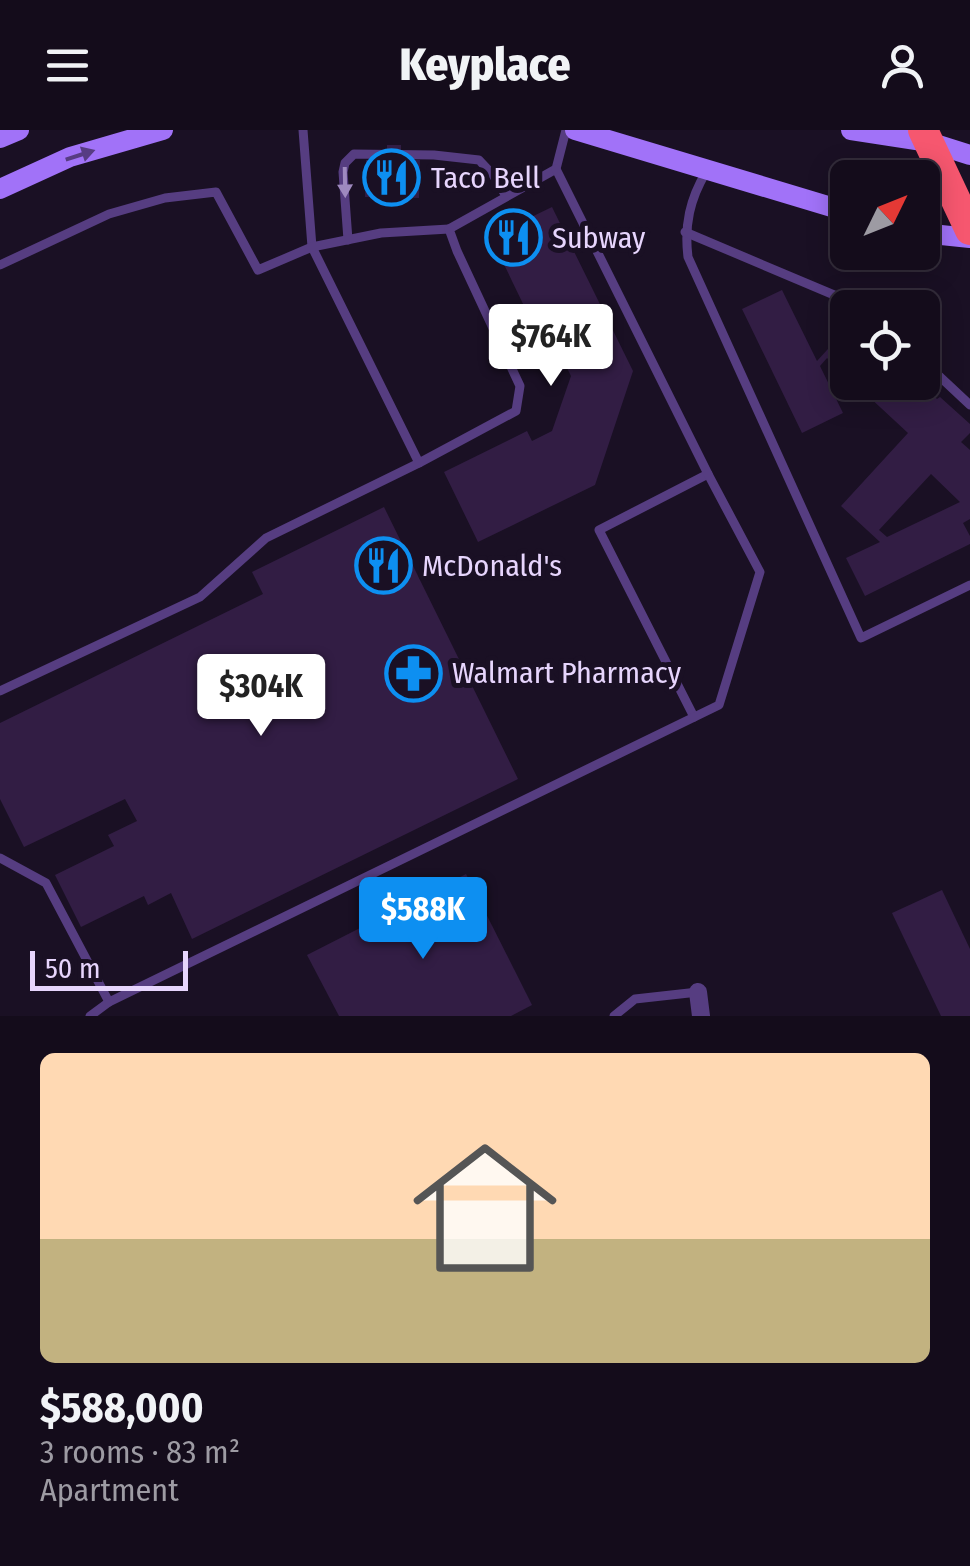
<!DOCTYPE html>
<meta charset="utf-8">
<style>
:root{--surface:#140c1b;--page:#1d1524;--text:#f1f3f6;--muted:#9d9ba3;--line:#332c3a;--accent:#0d8ff1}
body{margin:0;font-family:"Fira Sans Condensed",sans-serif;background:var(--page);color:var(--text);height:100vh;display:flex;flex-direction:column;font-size:38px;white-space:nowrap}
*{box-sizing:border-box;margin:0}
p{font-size:32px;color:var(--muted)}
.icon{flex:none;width:55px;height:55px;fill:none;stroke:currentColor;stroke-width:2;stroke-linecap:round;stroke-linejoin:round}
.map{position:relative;height:886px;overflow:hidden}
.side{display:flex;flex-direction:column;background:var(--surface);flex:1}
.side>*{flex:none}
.needle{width:65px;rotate:47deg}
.tools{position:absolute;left:830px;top:30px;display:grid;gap:20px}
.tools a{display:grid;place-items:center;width:110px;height:110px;border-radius:15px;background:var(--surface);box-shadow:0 5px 25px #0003,0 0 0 2px var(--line);font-size:50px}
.scale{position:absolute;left:30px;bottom:25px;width:158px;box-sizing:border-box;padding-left:10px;border:5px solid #e7d5fd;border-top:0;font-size:28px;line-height:35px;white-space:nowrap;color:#e7d5fd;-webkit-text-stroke:8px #1a1024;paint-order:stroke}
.price{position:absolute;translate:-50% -85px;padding:0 22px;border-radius:10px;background:#fff;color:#222;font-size:32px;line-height:65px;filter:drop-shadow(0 2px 5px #0008)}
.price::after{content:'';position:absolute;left:50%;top:60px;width:30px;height:22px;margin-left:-15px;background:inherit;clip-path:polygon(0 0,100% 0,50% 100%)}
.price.on{background:var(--accent);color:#fff}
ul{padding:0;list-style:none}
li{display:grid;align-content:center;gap:20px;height:530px;padding:0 40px}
li span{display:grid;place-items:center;height:310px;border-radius:15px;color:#555}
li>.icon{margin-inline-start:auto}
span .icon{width:180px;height:180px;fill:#fffc;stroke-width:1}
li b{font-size:42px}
header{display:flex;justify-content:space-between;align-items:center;height:130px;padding:0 40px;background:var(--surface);font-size:45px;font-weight:800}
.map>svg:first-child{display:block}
.building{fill:#321d44;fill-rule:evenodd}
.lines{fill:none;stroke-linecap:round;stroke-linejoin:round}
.service{stroke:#563d81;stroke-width:9}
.minor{stroke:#563d81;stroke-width:18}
.secondary{stroke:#a172f8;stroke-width:20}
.motorway{stroke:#f6576f;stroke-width:30}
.oneway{fill:#573c83}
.oneway2{fill:#9e89bf}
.labels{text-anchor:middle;stroke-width:10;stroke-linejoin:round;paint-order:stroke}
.poi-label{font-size:30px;fill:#e7d5fd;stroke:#1a1024;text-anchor:start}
</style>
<header><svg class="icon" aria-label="menu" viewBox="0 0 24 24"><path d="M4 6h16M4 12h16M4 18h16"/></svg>Keyplace<svg class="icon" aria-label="person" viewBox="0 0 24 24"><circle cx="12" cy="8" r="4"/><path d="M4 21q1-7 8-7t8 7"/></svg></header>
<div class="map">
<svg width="970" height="886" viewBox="0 0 970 886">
<rect width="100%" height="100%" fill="#1a1024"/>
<g class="building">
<path d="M387 15H401V30H420L419 68 365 67 366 30H387Z"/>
<path d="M552 77 633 241 595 355 478 412 444 342 527 301 532 311 552 301 571 246 567 238 557 243 538 204 546 200 534 174 525 178 500 126 507 123 498 103Z"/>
<path d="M782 160 817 231 848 197V247L827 228 820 236 843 283 802 303 742 179Z"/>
<path d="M853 252H919L937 269 940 267 970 294V303L961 312 970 320V389L963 393 970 406V414L865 466 846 428 880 412 841 376 908 303ZM931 344 960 372 887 407 879 400Z"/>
<path d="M384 377 518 649 192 809 171 763 148 775 144 766 81 797 55 745 114 716 108 705 137 691 125 669 24 717 0 669V593L263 464 252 442Z"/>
<path d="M466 744 532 875 511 886H339L307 825Z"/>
<path d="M942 760 970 819V886H941L892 783Z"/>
</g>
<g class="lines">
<g class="service">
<path d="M303 0 312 117 419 333"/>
<path d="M706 42C690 69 684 95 688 127L861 508 970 455"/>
<path d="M685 102 865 178"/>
<path d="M348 110 343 42 345 33 354 24 434 25 479 30 493 45 506 66"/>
<path d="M0 135 109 84 165 68 216 62 258 140 312 117 381 103 449 99"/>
<path d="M922 230 970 275"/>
<path d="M0 561 200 467 266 408 419 333 516 281 520 256 457 121 449 99 556 39 566 0"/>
<path d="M694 587 599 400 708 344"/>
<path d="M0 728 46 753 109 872"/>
<path d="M90 886 109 872 719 575 760 442 708 344 556 39"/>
<path d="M614 886 635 869 698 862"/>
</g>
<path class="minor" d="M698 862 701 886"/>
<g class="secondary">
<path d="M575 0 848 82"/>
<path d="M851 0 929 12 970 25"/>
<path d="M0 8 19 0"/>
<path d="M0 59 70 27 163 0"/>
<path d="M922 103 970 108"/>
</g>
<path class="motorway" d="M923 0 970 100"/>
</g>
<defs><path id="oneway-solid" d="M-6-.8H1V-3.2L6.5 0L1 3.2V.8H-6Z" transform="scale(2.5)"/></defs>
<use class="oneway" href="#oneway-solid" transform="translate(80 25) rotate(-18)"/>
<use class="oneway2" href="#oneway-solid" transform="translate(345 52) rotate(89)"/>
<defs>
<symbol id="restaurant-ring" viewBox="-11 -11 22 22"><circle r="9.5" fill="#1a1024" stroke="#0d8ff1" stroke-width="1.5"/><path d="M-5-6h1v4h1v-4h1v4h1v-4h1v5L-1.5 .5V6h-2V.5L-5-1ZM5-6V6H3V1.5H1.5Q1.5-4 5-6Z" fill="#0d8ff1"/></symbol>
<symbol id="pharmacy-ring" viewBox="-11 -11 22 22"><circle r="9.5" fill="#1a1024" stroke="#0d8ff1" stroke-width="1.5"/><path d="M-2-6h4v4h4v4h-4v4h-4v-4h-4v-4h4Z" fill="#0d8ff1"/></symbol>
</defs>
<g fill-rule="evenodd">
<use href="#restaurant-ring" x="360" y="16" width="63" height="63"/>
<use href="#restaurant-ring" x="482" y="76" width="63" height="63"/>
<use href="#restaurant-ring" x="352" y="404" width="63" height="63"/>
<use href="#pharmacy-ring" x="382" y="512" width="63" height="63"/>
</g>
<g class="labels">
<g class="poi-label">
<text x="431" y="58">Taco Bell</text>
<text x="552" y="118">Subway</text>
<text x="422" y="446">McDonald's</text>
<text x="452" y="553">Walmart Pharmacy</text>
</g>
</g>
</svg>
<div class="tools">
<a><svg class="needle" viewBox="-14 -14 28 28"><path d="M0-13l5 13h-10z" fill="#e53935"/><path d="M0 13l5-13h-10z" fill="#9d9ba3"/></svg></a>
<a><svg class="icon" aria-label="locate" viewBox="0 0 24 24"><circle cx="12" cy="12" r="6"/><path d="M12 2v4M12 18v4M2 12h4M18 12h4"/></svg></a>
</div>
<div class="scale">50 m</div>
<b class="price" style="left:551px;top:259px">$764K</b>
<b class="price" style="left:261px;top:609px">$304K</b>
<b class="price on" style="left:423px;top:832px">$588K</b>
</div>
<section class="side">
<ul>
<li><span style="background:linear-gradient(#ffd9b3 60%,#c2b280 0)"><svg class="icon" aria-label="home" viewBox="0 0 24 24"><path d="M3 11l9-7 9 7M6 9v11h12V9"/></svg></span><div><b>$588,000</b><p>3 rooms · 83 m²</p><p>Apartment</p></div></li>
</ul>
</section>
